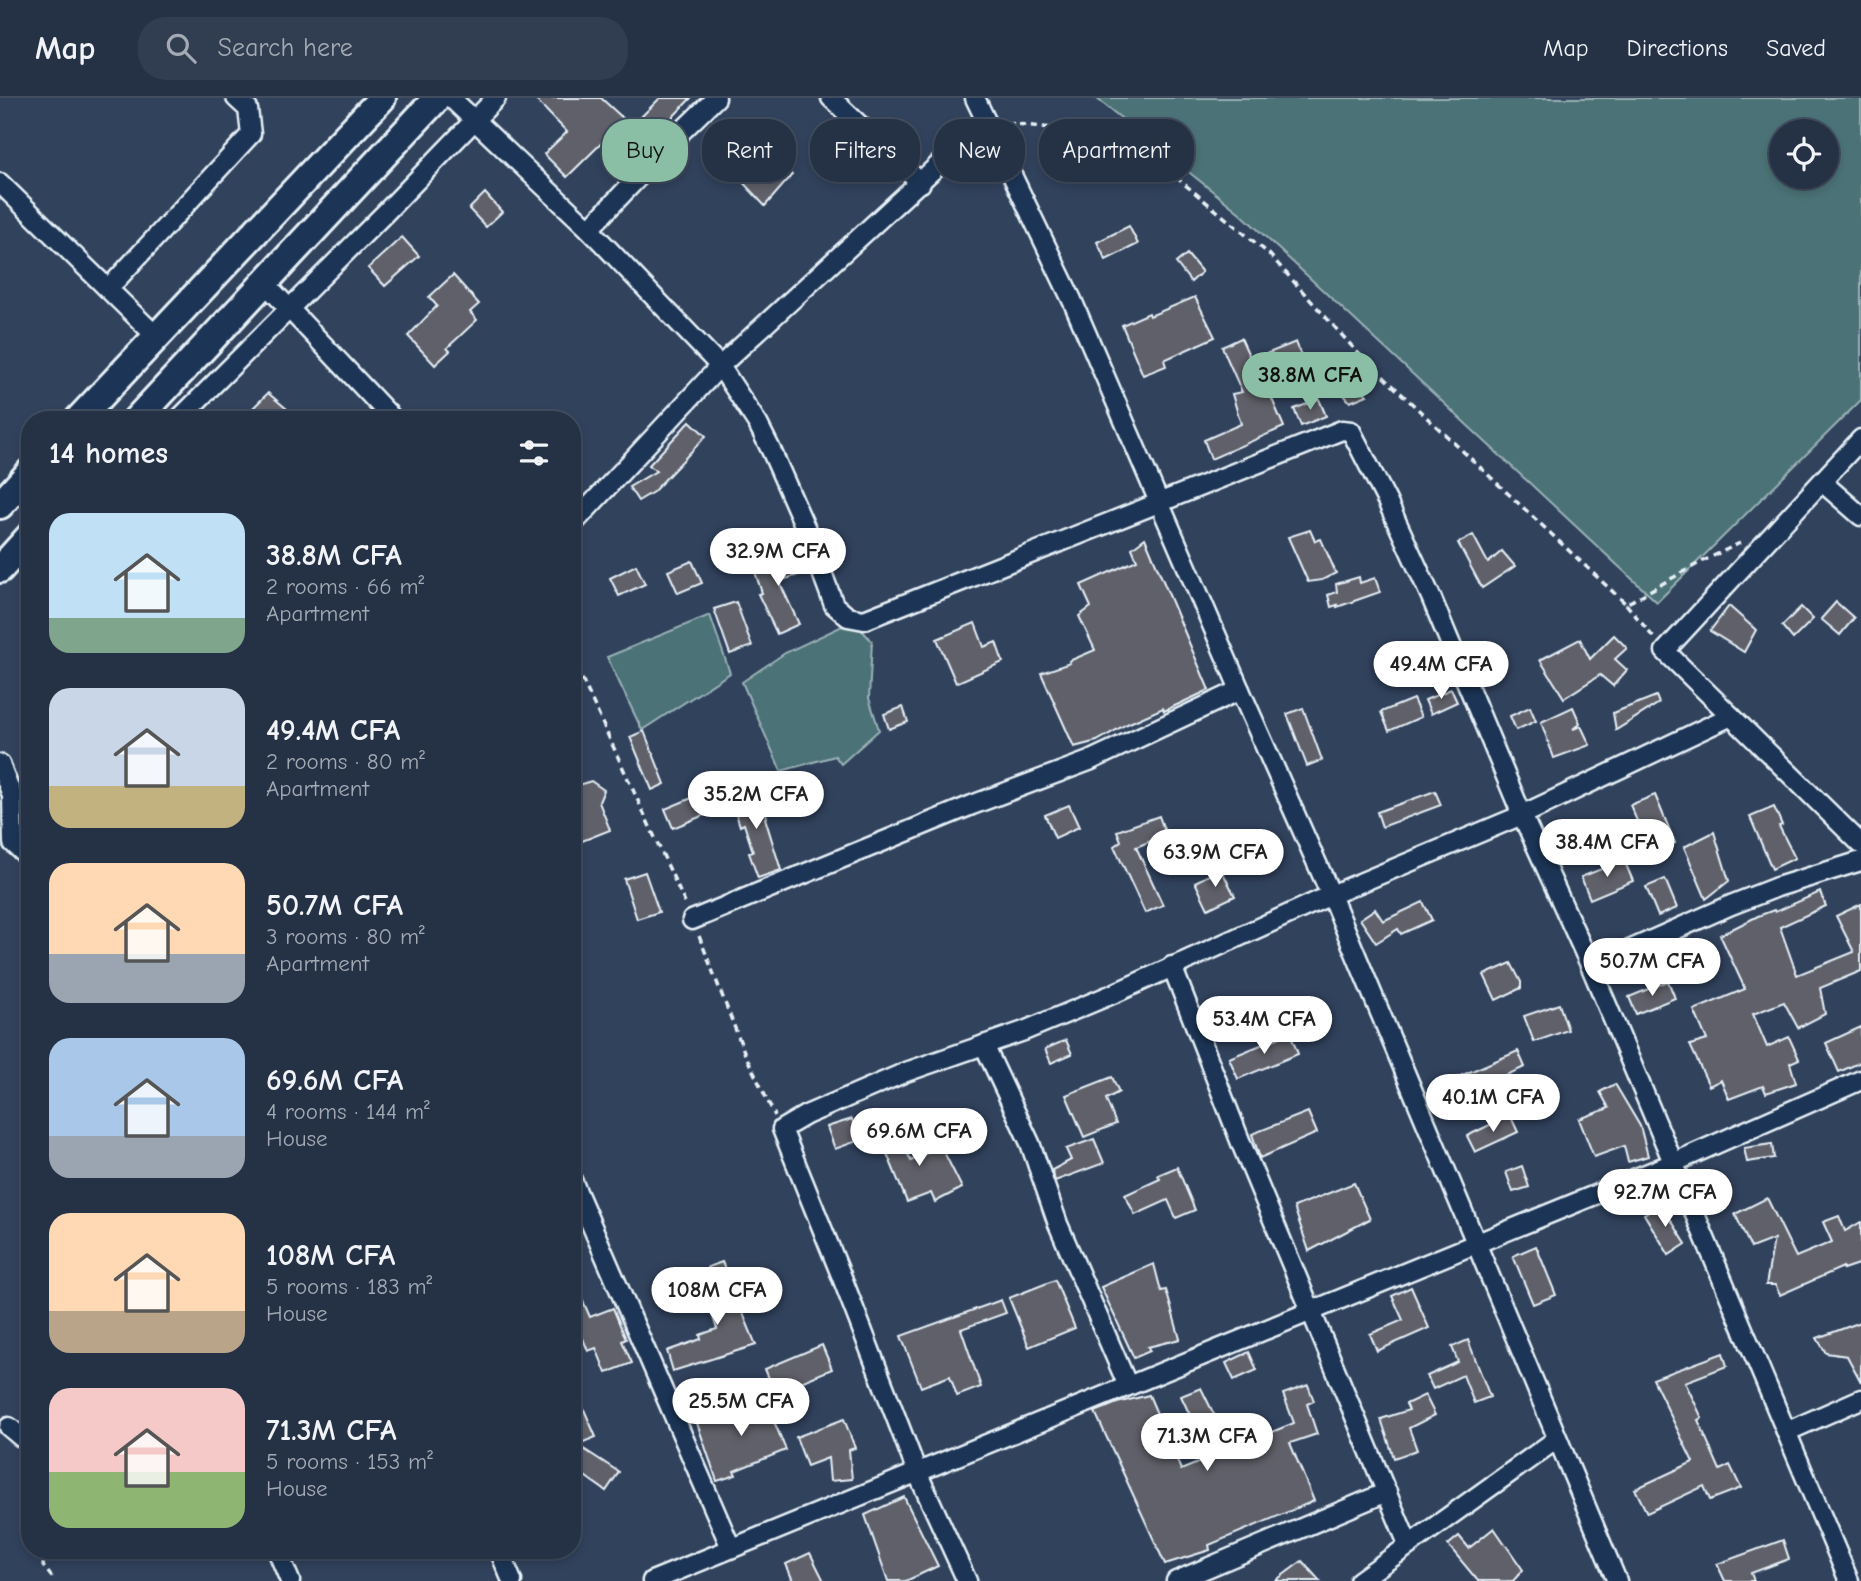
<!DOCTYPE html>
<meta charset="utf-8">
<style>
:root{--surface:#253246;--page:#313e51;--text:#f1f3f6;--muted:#a3aab3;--line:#424d5f;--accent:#8abfa5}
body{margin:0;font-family:"Comic Neue",sans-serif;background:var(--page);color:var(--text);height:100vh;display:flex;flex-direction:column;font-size:26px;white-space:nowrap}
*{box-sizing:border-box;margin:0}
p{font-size:23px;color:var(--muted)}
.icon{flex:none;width:38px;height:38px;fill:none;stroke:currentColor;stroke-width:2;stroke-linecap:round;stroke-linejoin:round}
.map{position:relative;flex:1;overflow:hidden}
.sheet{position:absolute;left:21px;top:313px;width:560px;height:1148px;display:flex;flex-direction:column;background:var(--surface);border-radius:28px;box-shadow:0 4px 10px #0003,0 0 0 2px var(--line)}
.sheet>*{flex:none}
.hud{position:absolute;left:602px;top:21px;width:665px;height:63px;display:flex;gap:14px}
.tools{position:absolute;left:1769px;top:21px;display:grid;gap:14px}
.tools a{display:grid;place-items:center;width:70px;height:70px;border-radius:50%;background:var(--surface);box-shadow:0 4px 10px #0003,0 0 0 2px var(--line);font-size:35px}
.price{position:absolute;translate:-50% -60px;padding:0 16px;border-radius:24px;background:#fff;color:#222;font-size:23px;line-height:46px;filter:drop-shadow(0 2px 4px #0008)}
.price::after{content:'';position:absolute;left:50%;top:42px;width:21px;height:16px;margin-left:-10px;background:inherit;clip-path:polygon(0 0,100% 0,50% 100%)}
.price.active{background:var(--accent);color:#111}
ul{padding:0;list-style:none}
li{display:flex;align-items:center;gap:21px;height:175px;padding:0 28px}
li span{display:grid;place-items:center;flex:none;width:196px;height:140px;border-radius:21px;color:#555}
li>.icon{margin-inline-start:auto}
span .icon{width:84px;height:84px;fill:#fffc;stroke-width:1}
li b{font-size:30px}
h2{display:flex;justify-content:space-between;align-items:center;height:84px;padding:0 28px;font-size:30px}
.chip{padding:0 24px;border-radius:28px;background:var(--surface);box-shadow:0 4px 10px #0003,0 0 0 2px var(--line);font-size:24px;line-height:63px}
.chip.active{background:var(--accent);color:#111}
header{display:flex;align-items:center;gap:42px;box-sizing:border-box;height:98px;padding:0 35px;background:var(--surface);border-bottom:2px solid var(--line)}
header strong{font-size:33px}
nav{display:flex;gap:38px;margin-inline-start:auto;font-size:24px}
.search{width:490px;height:63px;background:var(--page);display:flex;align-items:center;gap:18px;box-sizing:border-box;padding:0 24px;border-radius:28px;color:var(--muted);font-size:26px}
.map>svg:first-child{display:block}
.green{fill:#4b7276;stroke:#9ab2b7;stroke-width:2;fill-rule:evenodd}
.building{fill:#61616b;stroke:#e8f1f8;stroke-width:2}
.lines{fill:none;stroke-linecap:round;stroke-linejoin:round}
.minor-casing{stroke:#e8f1f8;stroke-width:23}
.highway-casing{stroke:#e8f1f8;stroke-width:32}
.path{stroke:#e8f1f8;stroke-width:3.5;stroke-dasharray:7 5;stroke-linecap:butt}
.minor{stroke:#1d3557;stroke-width:18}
.highway{stroke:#1d3557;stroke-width:26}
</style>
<header>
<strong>Map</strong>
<div class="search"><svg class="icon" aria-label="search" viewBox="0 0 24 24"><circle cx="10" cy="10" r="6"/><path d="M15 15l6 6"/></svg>Search here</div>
<nav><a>Map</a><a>Directions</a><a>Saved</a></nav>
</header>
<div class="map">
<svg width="1861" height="1483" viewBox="0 0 1861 1483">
<rect width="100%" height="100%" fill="#31425d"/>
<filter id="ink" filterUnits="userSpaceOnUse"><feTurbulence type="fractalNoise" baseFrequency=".0143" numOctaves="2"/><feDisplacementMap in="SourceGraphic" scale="14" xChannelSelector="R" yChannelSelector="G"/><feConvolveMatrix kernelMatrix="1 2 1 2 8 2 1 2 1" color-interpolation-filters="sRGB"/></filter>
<g filter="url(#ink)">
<g class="green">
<path d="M1096 0H1861V302L1657 504 1240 115ZM1782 33H1827V79H1782Z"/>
<path d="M710 517 730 575 642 632 607 559Z"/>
<path d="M853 523 872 543 869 600 879 632 841 666 835 658 781 673 742 584 785 555Z"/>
</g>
<g class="building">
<path d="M534 0H601L625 22 567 79 544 56 567 34Z"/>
<path d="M660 0H691L645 48 628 32Z"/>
<path d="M738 24 792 77 765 108 711 50Z"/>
<path d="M485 95 502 114 486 129 469 111Z"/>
<path d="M1129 128 1138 146 1106 162 1097 144Z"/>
<path d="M402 139 419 158 385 188 368 170Z"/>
<path d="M1187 156 1202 174 1191 184 1176 165Z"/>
<path d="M453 177 479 206 470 214 477 222 447 250 450 253 435 267 408 238 437 208 429 199Z"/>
<path d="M1195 199 1215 239 1164 262 1166 268 1143 277 1122 227 1149 215 1150 218Z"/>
<path d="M1241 240 1251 262 1296 244 1304 265 1263 280 1284 329 1211 361 1204 342 1241 326 1232 296 1242 294 1222 249Z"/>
<path d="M1347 274 1367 297 1350 304 1334 285Z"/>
<path d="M268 295 300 322H261L250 313Z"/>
<path d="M1319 301 1326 318 1301 328 1294 311Z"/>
<path d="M690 323 706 338 653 394 638 403 629 389 656 373 649 367Z"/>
<path d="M1310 432 1315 443 1321 441 1336 475 1322 482 1308 484 1288 439Z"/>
<path d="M1473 437 1488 465 1502 453 1515 468 1482 490 1458 445Z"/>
<path d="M1145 440 1209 592 1164 613 1163 610 1125 627 1097 643 1074 649 1041 575 1070 565 1069 563 1095 552 1079 518 1091 509 1081 487 1137 462 1132 450Z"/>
<path d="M795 451 804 475 779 483 799 526 777 536 758 496 762 495 752 465Z"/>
<path d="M692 463 702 485 678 495 668 473Z"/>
<path d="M636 467 645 486 619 498 610 480Z"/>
<path d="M1359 479 1360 485 1375 480 1380 494 1337 509V507L1331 509 1328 497 1337 494 1336 486Z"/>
<path d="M736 504 752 548 730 556 714 511Z"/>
<path d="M1836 504 1854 520 1840 537 1821 521Z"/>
<path d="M1729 508 1756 532 1744 554 1710 533Z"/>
<path d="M1801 509 1813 521 1793 541 1782 528Z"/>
<path d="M975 525 984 549 996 544 1003 564 956 585 937 541Z"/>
<path d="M1614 537 1627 550 1615 561 1627 572 1613 588 1600 577 1564 600 1540 562 1580 541 1590 561Z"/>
<path d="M1451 591 1457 604 1431 616 1425 602Z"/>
<path d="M1656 598 1659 605 1616 632 1613 615Z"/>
<path d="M1413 601 1421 619 1389 633 1381 614Z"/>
<path d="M903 609 908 624 889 631 884 616Z"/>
<path d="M1530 609 1536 623 1516 632 1510 618Z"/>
<path d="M1573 609 1580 625 1573 631 1581 628 1590 647 1554 660 1541 624Z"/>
<path d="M1303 610 1322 662 1307 668 1287 616Z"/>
<path d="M644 633 665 686 652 692 630 639Z"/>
<path d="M591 683 604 692 599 704 610 732 572 747V689Z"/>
<path d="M757 688 767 719 765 720 781 772 758 780 749 755 753 754 744 726 740 728 730 697Z"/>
<path d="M1435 693 1441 707 1382 729 1377 714Z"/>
<path d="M699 697 707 716 673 730 665 711Z"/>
<path d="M1655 697 1675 745 1651 755 1630 707Z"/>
<path d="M1069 707 1079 729 1055 740 1045 717Z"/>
<path d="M1774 709 1782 727 1779 728 1795 760 1772 771 1750 719Z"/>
<path d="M1159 718 1166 737 1136 749 1163 807 1145 815 1114 748 1121 743 1117 733Z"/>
<path d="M1714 734 1729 783 1706 801 1684 749Z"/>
<path d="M1624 762 1633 783 1590 801 1581 779Z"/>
<path d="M1221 771 1235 798 1208 811 1195 784Z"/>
<path d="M645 774 659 814 637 821 624 781Z"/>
<path d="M1665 781 1677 810 1658 818 1646 789Z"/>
<path d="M1820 794 1826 808 1780 829 1797 877 1854 854 1836 818 1861 806V873L1820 890 1825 916 1798 930 1784 904 1753 916 1767 949 1789 939 1799 961 1790 965 1796 985 1766 995 1763 988 1729 1001 1721 982 1709 988 1690 947 1707 942 1694 912 1745 891 1720 837 1758 818 1774 812 1775 814Z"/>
<path d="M1423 804 1432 822 1401 836 1398 831 1376 845 1360 821 1375 811 1383 823Z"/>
<path d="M1511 865 1521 884V890L1496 902 1484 877Z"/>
<path d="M1668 883 1675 900 1636 916 1629 899Z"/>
<path d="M1559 906 1568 932 1534 944 1524 918Z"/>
<path d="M1861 929V964L1839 974 1826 945Z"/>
<path d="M1290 935 1298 956 1238 981 1229 960Z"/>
<path d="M1066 942 1072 956 1051 965 1045 951Z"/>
<path d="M1518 953 1525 969 1451 1001 1444 985Z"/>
<path d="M1112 979 1119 994 1106 1001 1116 1026 1084 1039 1066 997Z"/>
<path d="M1615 986 1640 1028 1648 1058 1628 1064 1624 1048 1594 1059 1579 1021 1609 1010 1600 994Z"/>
<path d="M1308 1014 1317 1035 1260 1060 1252 1036Z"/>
<path d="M1510 1017 1518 1034 1475 1054 1467 1038Z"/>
<path d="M852 1021 860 1042 835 1051 827 1029Z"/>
<path d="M892 1022 911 1063 941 1048 962 1090 935 1104 931 1095 907 1104 876 1029Z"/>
<path d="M1094 1041 1104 1065 1055 1083 1052 1072 1071 1062 1066 1051Z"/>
<path d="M1772 1046 1774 1060 1747 1064 1744 1050Z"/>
<path d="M1522 1068 1529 1089 1513 1094 1506 1074Z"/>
<path d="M1177 1069 1195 1112 1176 1120 1168 1102 1135 1117 1125 1097 1160 1081 1158 1077Z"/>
<path d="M1354 1085 1370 1121 1309 1153 1294 1109Z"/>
<path d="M1767 1100 1796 1159 1832 1144 1823 1124 1839 1118 1845 1133 1861 1124V1165L1843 1171V1169L1780 1197 1775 1187H1766L1774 1141 1751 1150 1735 1116Z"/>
<path d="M1661 1106 1686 1146 1669 1157 1644 1116Z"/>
<path d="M1536 1148 1556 1197 1533 1206 1513 1158Z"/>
<path d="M722 1164 756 1247 673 1273 667 1253 701 1241 700 1237 717 1231 707 1202 719 1198 708 1169Z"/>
<path d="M1154 1166 1161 1193 1166 1192 1180 1241 1148 1249 1150 1253 1134 1260 1101 1189Z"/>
<path d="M572 1178 590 1219 613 1210 626 1241 622 1243 632 1265 606 1275 596 1250 588 1253 576 1223 572 1225Z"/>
<path d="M1055 1182 1075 1230 1029 1249 1009 1200Z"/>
<path d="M1411 1189 1429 1230 1377 1253 1370 1236 1403 1222 1392 1198Z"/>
<path d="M1001 1202 1006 1215 961 1231 981 1289 957 1298 950 1278 921 1289 901 1238Z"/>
<path d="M1861 1224V1284L1847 1258 1826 1255 1817 1240Z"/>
<path d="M1468 1242 1490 1299 1474 1305 1463 1277 1433 1291 1427 1278 1458 1264 1452 1249Z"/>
<path d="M822 1247 832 1271 775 1295 765 1271Z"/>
<path d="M1249 1254 1257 1272 1234 1282 1226 1265Z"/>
<path d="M1723 1255 1727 1268 1685 1284 1702 1320 1698 1322 1720 1372 1730 1367 1741 1390 1710 1402 1704 1388 1647 1415 1635 1391 1693 1364 1653 1281Z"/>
<path d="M572 1284 596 1339 576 1347 572 1340Z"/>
<path d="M1308 1287 1314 1303 1307 1306 1317 1336 1290 1345 1314 1403 1209 1447 1210 1452 1165 1466 1095 1314 1117 1305 1149 1297 1181 1372 1210 1360 1181 1298 1201 1290 1231 1351 1294 1325 1283 1296Z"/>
<path d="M763 1297 786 1352 734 1373 736 1377 717 1383 697 1325 715 1318 717 1323Z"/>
<path d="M1425 1297 1435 1317 1409 1330 1417 1352 1394 1360 1381 1321 1409 1312 1406 1306Z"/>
<path d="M844 1321 855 1350 849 1352 852 1381 830 1383 828 1360 807 1368 796 1339Z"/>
<path d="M579 1348 619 1374 606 1393 572 1369V1358Z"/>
<path d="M904 1399 938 1468 906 1483H888L865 1417Z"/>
<path d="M1494 1430 1523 1472 1513 1483H1478L1448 1447 1459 1438 1469 1450Z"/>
<path d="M1783 1442 1789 1461 1751 1475 1754 1483H1725L1717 1466Z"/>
<path d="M810 1455 824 1483H793L786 1466Z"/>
<path d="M1302 1463 1320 1483H1275Z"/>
</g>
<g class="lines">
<defs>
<g id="minor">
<path d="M451 0 589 131 720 268 758 326 772 354 805 429 834 507 848 519 864 522 1342 332 1351 333 1387 403 1431 499 1522 717 1591 869 1849 1483"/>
<path d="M831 0 921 85"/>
<path d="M975 0 1072 202 1240 592 1331 797 1617 1483"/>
<path d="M0 85 157 239"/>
<path d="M589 131 681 34 716 0"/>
<path d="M265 185 394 322"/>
<path d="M108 191 251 36 248 11 236 0"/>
<path d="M178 322 385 115 496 0"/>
<path d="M1861 341 1665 553 1861 746"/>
<path d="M1822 384 1861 418"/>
<path d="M572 427 720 268 986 23"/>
<path d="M0 666 12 697 13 745 30 761"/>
<path d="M692 822 972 707 1089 663 1240 592"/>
<path d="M1172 868 1241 1045 1408 1446"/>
<path d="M1591 869 1731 807 1777 789 1861 763"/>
<path d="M984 947 1030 1045 1058 1126 1128 1288"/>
<path d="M572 1082 731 1450"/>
<path d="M9 1329 21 1339 30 1340"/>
<path d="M1786 1334 1861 1301"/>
<path d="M277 1452 290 1483"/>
<path d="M499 1452 512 1483"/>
<path d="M652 1483 1673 1065 1861 982"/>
<path d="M967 1483 917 1374 841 1177 782 1031 806 1017 906 974 1024 933 1115 895 1331 797 1522 717 1731 618"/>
<path d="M1176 1483 1387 1394"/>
<path d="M1359 1483 1557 1341"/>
</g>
<g id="highway">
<path d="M78 322 382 0"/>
<path d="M136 322 437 0"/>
<path d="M0 407 30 374"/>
<path d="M0 471 30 438"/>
</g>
</defs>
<use href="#minor" class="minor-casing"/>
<use href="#highway" class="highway-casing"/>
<g class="path">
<path d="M1007 25 1061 31 1160 66 1269 156 1358 255 1626 506 1701 464 1740 445"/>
<path d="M1626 506 1654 540"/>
<path d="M572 559 685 805"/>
<path d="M699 838 745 956 775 1018"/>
<path d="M46 1452 43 1468 55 1483"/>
</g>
<use href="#minor" class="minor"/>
<use href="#highway" class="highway"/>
</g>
</g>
</svg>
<div class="tools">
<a><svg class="icon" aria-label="locate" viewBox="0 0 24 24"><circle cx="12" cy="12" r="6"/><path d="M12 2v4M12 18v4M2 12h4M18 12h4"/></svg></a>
</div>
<b class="price active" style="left:1310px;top:314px">38.8M CFA</b>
<b class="price" style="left:778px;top:490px">32.9M CFA</b>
<b class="price" style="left:1441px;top:603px">49.4M CFA</b>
<b class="price" style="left:756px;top:733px">35.2M CFA</b>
<b class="price" style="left:1607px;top:781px">38.4M CFA</b>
<b class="price" style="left:1215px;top:791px">63.9M CFA</b>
<b class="price" style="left:1652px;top:900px">50.7M CFA</b>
<b class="price" style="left:1264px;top:958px">53.4M CFA</b>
<b class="price" style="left:1493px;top:1036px">40.1M CFA</b>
<b class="price" style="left:919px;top:1070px">69.6M CFA</b>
<b class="price" style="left:1665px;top:1131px">92.7M CFA</b>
<b class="price" style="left:717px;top:1229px">108M CFA</b>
<b class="price" style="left:741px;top:1340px">25.5M CFA</b>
<b class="price" style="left:1207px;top:1375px">71.3M CFA</b>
<div class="hud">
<a class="chip active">Buy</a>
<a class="chip">Rent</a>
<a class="chip">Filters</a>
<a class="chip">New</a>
<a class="chip">Apartment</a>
</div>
<section class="sheet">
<h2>14 homes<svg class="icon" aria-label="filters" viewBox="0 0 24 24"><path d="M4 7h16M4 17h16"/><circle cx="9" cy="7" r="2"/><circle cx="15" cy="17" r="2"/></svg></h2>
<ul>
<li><span style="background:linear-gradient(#bfe0f5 75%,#7fa58c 0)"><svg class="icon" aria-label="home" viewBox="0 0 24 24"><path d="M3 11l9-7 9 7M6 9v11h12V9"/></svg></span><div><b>38.8M CFA</b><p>2 rooms · 66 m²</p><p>Apartment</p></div></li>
<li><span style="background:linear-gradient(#c9d6e8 70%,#c2b280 0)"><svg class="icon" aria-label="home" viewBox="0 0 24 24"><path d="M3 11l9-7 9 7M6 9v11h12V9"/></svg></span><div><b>49.4M CFA</b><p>2 rooms · 80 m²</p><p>Apartment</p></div></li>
<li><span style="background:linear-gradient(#ffd9b3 65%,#9aa5b1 0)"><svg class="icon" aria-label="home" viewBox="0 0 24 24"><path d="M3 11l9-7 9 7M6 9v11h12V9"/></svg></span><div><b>50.7M CFA</b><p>3 rooms · 80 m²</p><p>Apartment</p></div></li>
<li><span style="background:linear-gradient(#a9c7e8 70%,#9aa5b1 0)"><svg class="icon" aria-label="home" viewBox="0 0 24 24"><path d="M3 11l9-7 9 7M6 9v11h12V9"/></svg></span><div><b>69.6M CFA</b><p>4 rooms · 144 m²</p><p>House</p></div></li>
<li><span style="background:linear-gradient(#ffd9b3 70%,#b9a48a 0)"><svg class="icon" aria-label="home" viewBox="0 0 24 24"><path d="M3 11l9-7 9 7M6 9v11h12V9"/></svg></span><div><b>108M CFA</b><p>5 rooms · 183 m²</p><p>House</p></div></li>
<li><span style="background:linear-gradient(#f6c9c9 60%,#8fb573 0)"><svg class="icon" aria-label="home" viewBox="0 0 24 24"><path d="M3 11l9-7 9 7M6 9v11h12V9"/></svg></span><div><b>71.3M CFA</b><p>5 rooms · 153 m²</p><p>House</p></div></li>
</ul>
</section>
</div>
